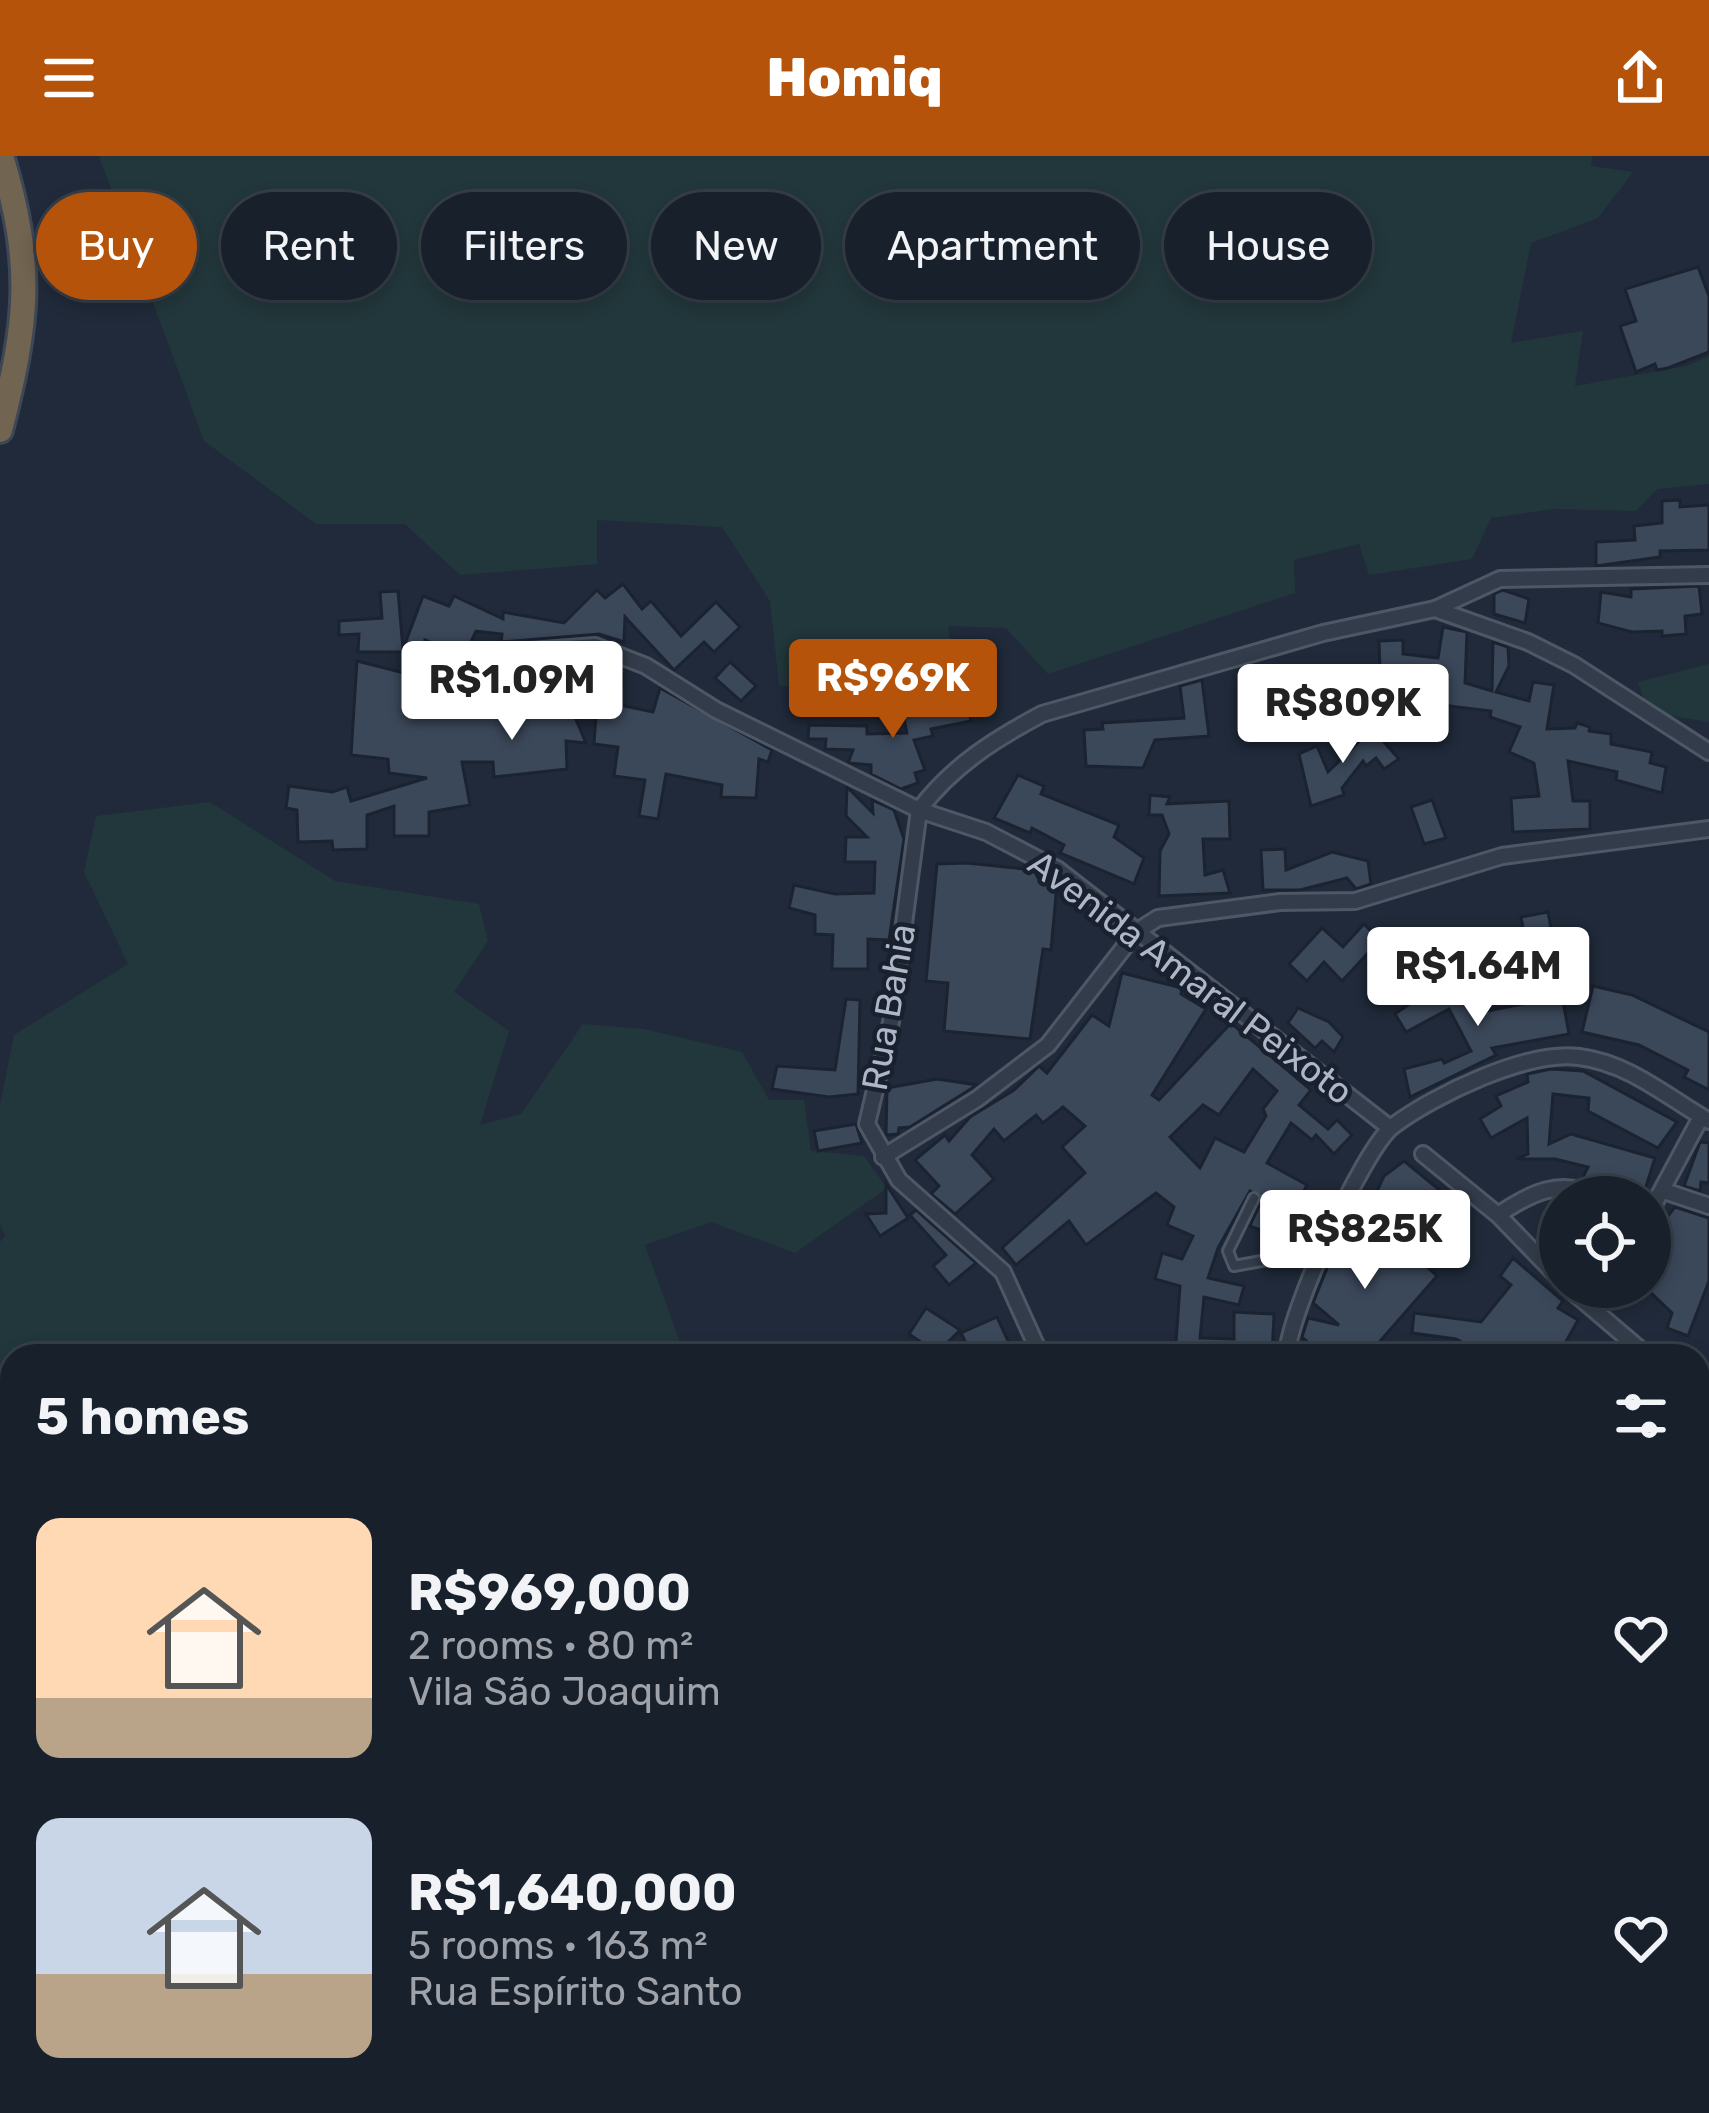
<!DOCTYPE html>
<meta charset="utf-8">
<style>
:root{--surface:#18202c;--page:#252d38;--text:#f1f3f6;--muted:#9fa3a9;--line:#363e48;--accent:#b45309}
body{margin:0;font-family:Rubik,sans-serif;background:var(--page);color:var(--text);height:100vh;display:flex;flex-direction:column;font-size:45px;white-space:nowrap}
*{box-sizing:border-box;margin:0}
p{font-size:39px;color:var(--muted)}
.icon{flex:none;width:66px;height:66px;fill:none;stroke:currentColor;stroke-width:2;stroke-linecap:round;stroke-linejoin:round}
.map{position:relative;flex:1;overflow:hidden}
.panel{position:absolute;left:0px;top:1188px;width:1710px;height:771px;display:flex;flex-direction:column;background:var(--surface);border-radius:36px 36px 0 0;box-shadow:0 6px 18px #0003,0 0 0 3px var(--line)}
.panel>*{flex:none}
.banner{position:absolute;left:36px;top:36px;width:1638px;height:108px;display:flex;gap:24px}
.fabs{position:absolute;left:1539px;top:1020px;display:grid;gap:24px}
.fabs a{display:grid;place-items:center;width:132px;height:132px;border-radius:50%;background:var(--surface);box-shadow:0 6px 18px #0003,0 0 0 3px var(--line);font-size:60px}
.price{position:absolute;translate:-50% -102px;padding:0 27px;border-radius:12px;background:#fff;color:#222;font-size:39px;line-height:78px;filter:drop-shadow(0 3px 6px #0008)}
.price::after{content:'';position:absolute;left:50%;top:72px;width:36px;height:27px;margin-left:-18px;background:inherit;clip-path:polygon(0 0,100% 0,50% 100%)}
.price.selected{background:var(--accent);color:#fff}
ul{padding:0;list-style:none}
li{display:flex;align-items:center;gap:36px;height:300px;padding:0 36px}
li span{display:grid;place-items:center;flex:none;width:336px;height:240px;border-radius:24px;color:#555}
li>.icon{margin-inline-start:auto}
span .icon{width:144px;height:144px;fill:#fffc;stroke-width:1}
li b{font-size:51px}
h2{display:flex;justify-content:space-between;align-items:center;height:144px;padding:0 36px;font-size:51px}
.tag{padding:0 42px;border-radius:54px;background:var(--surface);box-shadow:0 6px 18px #0003,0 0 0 3px var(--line);font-size:42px;line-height:108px}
.tag.selected{background:var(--accent);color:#fff}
header{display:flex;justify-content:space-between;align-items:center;height:156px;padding:0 36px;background:var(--accent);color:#fff;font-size:54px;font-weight:800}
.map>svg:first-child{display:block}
.green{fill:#22373b}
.building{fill:#3b485a;stroke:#1b2331;stroke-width:3;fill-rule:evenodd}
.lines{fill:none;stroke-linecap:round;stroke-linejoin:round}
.lane-casing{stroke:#4e5765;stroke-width:14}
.street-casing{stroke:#4e5765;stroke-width:20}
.highway-casing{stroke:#3e4755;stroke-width:30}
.lane{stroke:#333c4a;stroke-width:8}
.street{stroke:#333c4a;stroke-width:14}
.highway{stroke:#716450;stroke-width:24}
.labels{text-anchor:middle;stroke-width:9;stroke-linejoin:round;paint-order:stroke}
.street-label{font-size:36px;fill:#aeb7c7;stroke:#19212e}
</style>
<header><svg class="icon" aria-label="menu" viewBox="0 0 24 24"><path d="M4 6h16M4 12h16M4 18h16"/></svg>Homiq<svg class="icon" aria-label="share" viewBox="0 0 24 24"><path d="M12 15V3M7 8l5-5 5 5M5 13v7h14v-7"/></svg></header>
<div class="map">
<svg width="1709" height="1957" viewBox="0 0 1709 1957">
<rect width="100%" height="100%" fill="#202a3a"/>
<g class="green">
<path d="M99 0H1592L1591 10 1633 16 1598 62 1531 87 1511 187 1583 175 1575 230 1686 210 1709 200V328L1657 333 1636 355 1553 353 1491 362 1472 403 1369 419 1359 388 1294 404 1295 437 1048 518 1006 472 948 470 956 524 879 546 779 529 770 445 722 371 597 364V408L460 419 405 368H316L204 285Z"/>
<path d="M1709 508V566L1648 556 1638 526Z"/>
<path d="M210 646 335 725 479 748 488 785 454 836 509 875 480 969 521 958 583 868 644 873 742 896 769 944H804L811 995 864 1000 887 1032 795 1097 711 1066 645 1089 685 1200H12V1349L0 1335V1086L5 1080 0 1068V949L14 879 128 808 84 716 96 660Z"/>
<path d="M0 1692 12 1694V1947H474V1957H0Z"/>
</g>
<g class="building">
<path d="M1698 111 1709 140V196L1668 212 1657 214 1655 208 1636 216 1620 170 1636 165 1625 133Z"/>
<path d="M1680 344V351L1709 349V394L1660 395V401L1596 410V386L1635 384 1634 370 1662 367V345Z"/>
<path d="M623 428 642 453 651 445 681 480 716 446 740 471 714 496 704 486 674 514 625 461 624 486 599 478 501 486 502 478 476 475 470 488 442 491 425 484V492L407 496H358L359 478 339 479V465L382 462 380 436 398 435 403 493 423 440 449 450 454 440 503 463V456L564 467 597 434 605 442Z"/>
<path d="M1699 430 1702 458 1685 460 1686 478 1662 480V475L1632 476 1598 467 1601 436 1631 441V433Z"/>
<path d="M1503 434 1529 443 1525 467 1494 458V438Z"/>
<path d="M1443 471 1467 476 1465 527 1492 535 1493 486 1508 491 1509 510 1496 536 1529 545 1533 526 1554 529 1547 573 1575 572 1577 567 1590 571 1589 575 1611 578V588L1652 596 1650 607 1666 611 1662 637 1616 624 1617 616 1568 605 1573 645H1590V673L1513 676 1511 642 1539 640 1534 607 1509 596 1520 571 1490 561 1491 555 1425 547V536L1411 534V516L1380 517 1379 485 1403 484V498L1438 502Z"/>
<path d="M573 503 572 512 623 519 620 549 653 556 660 532 772 594 768 606 759 603 756 642 721 641 722 629 666 618 658 663 639 660 645 624 614 620 618 591 594 588 597 544 616 536 551 524 560 559 572 554 586 587 566 585 567 613 494 621 493 606H462L470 649 429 656V680H394V650L367 659V693L333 694 332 685 298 686 297 654 286 652 289 630 332 636 347 631 351 645 427 622 389 617 388 603 351 599 357 505 412 519 410 528 454 524 453 512Z"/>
<path d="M730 506 756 530 741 545 715 522Z"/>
<path d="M1202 524 1209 580 1155 584 1143 612 1086 610 1084 574 1103 573 1102 567 1184 562 1180 530Z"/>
<path d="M967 543 971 565 931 573 933 580 914 584 925 614 915 617 918 627 901 633 871 618V609L848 607 853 594 825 593 826 583H808L809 569 867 570V578L907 577 902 553Z"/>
<path d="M1380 565 1384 586 1399 603 1384 613 1376 602 1366 610 1363 605 1342 632 1344 639 1311 650 1299 598 1317 590 1328 616Z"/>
<path d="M1018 619 1044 630 1041 638 1119 669 1114 681 1144 702 1134 728 1060 697 1064 689 1032 672 1030 677 994 662Z"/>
<path d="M847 631 873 657 872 644 894 654 904 683 889 784 868 783V813H832L833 779 815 778V759L789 752 794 729 835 738 874 737 875 706H845L846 681H867L846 660Z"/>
<path d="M1150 639 1170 641 1167 648 1229 645 1230 683H1203L1205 719 1223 714 1230 737 1159 740 1160 695 1169 678 1162 659H1149Z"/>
<path d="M1432 644 1446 682 1424 688 1411 651Z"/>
<path d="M1285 693 1286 714 1332 696 1368 705 1371 728 1356 733 1347 722 1300 734H1263L1261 694Z"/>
<path d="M967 707 1034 714 1038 722 1057 728 1051 794 1043 793 1030 883 944 875 948 827 926 825 937 708Z"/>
<path d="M1548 756 1554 788 1527 793 1521 761Z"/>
<path d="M1364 768 1380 784 1342 825 1324 806 1307 825 1289 808 1322 772 1343 791Z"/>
<path d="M1122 817 1182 832 1181 838 1206 853 1152 939 1159 944 1231 867 1311 934 1299 949 1328 973 1337 964 1352 979 1334 998 1316 979 1312 984 1291 967 1267 1007 1307 1029 1293 1055 1280 1048 1267 1077 1250 1070 1262 1043 1250 1035 1218 1092 1208 1122 1244 1130 1239 1149 1204 1141 1200 1182 1234 1183V1156L1274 1158 1272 1200H1175L1180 1130 1155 1123 1162 1097 1182 1103 1193 1080 1167 1069 1174 1051 1156 1037 1086 1089 1069 1065 1016 1109 1002 1092 1085 1017 1062 991 1085 970 1063 951 1043 967 1036 959 1004 985 994 973 972 999 994 1023 955 1058 931 1038 939 1030 915 1004 945 979 949 985 970 961 1014 934 1039 910 1047 917 1092 859 1109 870ZM1253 913 1277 935 1263 953 1266 960 1244 996 1215 982 1200 1012 1170 981 1203 949 1219 959Z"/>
<path d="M1464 823 1482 856 1562 840 1569 878 1492 892 1496 899 1410 941 1404 913 1442 903 1444 907 1471 895 1449 853 1406 876 1395 858 1418 842 1416 832 1426 826 1433 839Z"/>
<path d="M1593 830 1632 839 1709 876V934L1684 921 1688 914 1639 889 1582 876Z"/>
<path d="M846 843 860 844 858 938 829 941 772 933 777 910 835 914Z"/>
<path d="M1298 852 1329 866 1343 881 1334 896 1322 885 1315 892 1288 867Z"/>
<path d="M1551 913 1583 915 1677 966 1658 992 1588 955 1589 942 1553 938 1549 988 1571 978 1655 1002 1643 1040 1612 1030 1610 1035 1583 1021 1588 1011 1555 1003H1516L1528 998 1527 962 1491 982 1480 963 1501 950 1496 940 1528 926 1527 918Z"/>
<path d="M937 923 977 929 910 971 899 972 898 978 886 979 887 932Z"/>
<path d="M856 968 862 987 818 995 814 975Z"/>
<path d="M1700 986 1709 987V1027L1701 1026 1700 1035 1684 1030Z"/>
<path d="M1404 1005 1442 1036 1433 1043 1444 1052 1425 1073 1376 1037 1384 1020Z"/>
<path d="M886 1028 908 1062 880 1080 866 1058 886 1057Z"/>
<path d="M1675 1051 1709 1062V1125L1688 1180 1667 1172 1672 1157 1646 1132 1664 1065Z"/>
<path d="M916 1054 976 1107 949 1129 933 1110 946 1099 910 1059Z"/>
<path d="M1361 1055 1382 1069 1378 1077 1402 1088 1437 1120 1375 1191 1384 1200H1323L1302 1181 1308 1162 1339 1169 1313 1147 1329 1107Z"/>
<path d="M1513 1102 1563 1145 1558 1152 1578 1164 1558 1200H1487L1456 1183 1412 1177 1414 1157 1481 1166 1511 1129 1500 1120Z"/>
<path d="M926 1152 960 1174 937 1197 909 1178Z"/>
<path d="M997 1161 1015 1200H972L961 1177Z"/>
</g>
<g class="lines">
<defs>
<g id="lane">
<path d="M1254 1042 1228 1095 1234 1110 1267 1104 1336 1053"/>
<path d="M0 1515 12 1520"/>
<path d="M1225 1947 1258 1957"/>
</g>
<g id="street">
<path d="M1435 453 1528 486 1574 509 1709 596"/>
<path d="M414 504 595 490 646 510 716 554 919 654 986 676 1057 713 1390 972"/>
<path d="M1423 998 1498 1059 1560 1123"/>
<path d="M883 1001 977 943 1048 889 1136 776 1158 762 1280 746 1355 745 1502 700 1709 673"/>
<path d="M1664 1035 1709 1050"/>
<path d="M1650 1056 1701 961"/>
<path d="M1498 1059C1529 1038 1560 1021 1597 1041"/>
<path d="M1567 1131 1648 1200"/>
<path d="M1041 1200 1003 1116 899 1024 867 968 891 866 919 654C952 610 995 583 1042 558L1323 477 1435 453 1500 423 1709 419"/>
<path d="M1287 1200C1287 1161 1363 993 1393 970 1434 939 1528 894 1579 901 1629 907 1667 941 1709 965"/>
<path d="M1698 1230 1709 1236"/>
<path d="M1698 1496 1709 1498"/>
<path d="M765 1947V1957"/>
<path d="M1563 1947 1575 1957"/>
</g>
<g id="highway">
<path d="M0 274C28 165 34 109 1 0"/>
<path d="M0 1468 12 1480"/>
<path d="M1108 1947 1138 1957"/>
</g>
</defs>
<use href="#lane" class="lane-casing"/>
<use href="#street" class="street-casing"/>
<use href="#highway" class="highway-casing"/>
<use href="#lane" class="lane"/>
<use href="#street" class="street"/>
<use href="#highway" class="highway"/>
</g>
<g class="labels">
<g class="street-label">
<text transform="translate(1191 821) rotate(37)" y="13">Avenida Amaral Peixoto</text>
<text transform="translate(888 851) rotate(-80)" y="13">Rua Bahia</text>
</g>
</g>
</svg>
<div class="fabs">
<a><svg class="icon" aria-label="locate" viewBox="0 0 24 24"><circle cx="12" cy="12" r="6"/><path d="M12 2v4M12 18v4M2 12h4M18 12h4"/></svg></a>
</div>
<b class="price selected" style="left:893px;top:585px">R$969K</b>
<b class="price" style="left:512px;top:587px">R$1.09M</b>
<b class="price" style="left:1343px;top:610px">R$809K</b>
<b class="price" style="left:1478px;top:873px">R$1.64M</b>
<b class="price" style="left:1365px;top:1136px">R$825K</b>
<div class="banner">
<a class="tag selected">Buy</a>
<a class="tag">Rent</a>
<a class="tag">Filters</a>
<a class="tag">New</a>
<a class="tag">Apartment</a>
<a class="tag">House</a>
</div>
<section class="panel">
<h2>5 homes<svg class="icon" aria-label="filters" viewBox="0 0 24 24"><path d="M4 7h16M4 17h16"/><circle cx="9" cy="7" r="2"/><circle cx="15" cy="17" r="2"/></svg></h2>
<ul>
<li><span style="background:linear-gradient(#ffd9b3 75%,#b9a48a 0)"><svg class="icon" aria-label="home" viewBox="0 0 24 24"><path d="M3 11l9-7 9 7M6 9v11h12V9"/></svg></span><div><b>R$969,000</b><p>2 rooms · 80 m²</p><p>Vila São Joaquim</p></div><svg class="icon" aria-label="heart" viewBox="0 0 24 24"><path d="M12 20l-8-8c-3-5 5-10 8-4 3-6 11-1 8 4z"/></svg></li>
<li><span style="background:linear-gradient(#c9d6e8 65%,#b9a48a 0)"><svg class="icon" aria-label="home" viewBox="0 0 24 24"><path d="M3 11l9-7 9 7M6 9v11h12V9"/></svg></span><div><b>R$1,640,000</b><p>5 rooms · 163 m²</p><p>Rua Espírito Santo</p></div><svg class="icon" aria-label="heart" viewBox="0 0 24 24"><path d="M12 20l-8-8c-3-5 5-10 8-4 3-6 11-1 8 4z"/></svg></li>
</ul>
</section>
</div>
